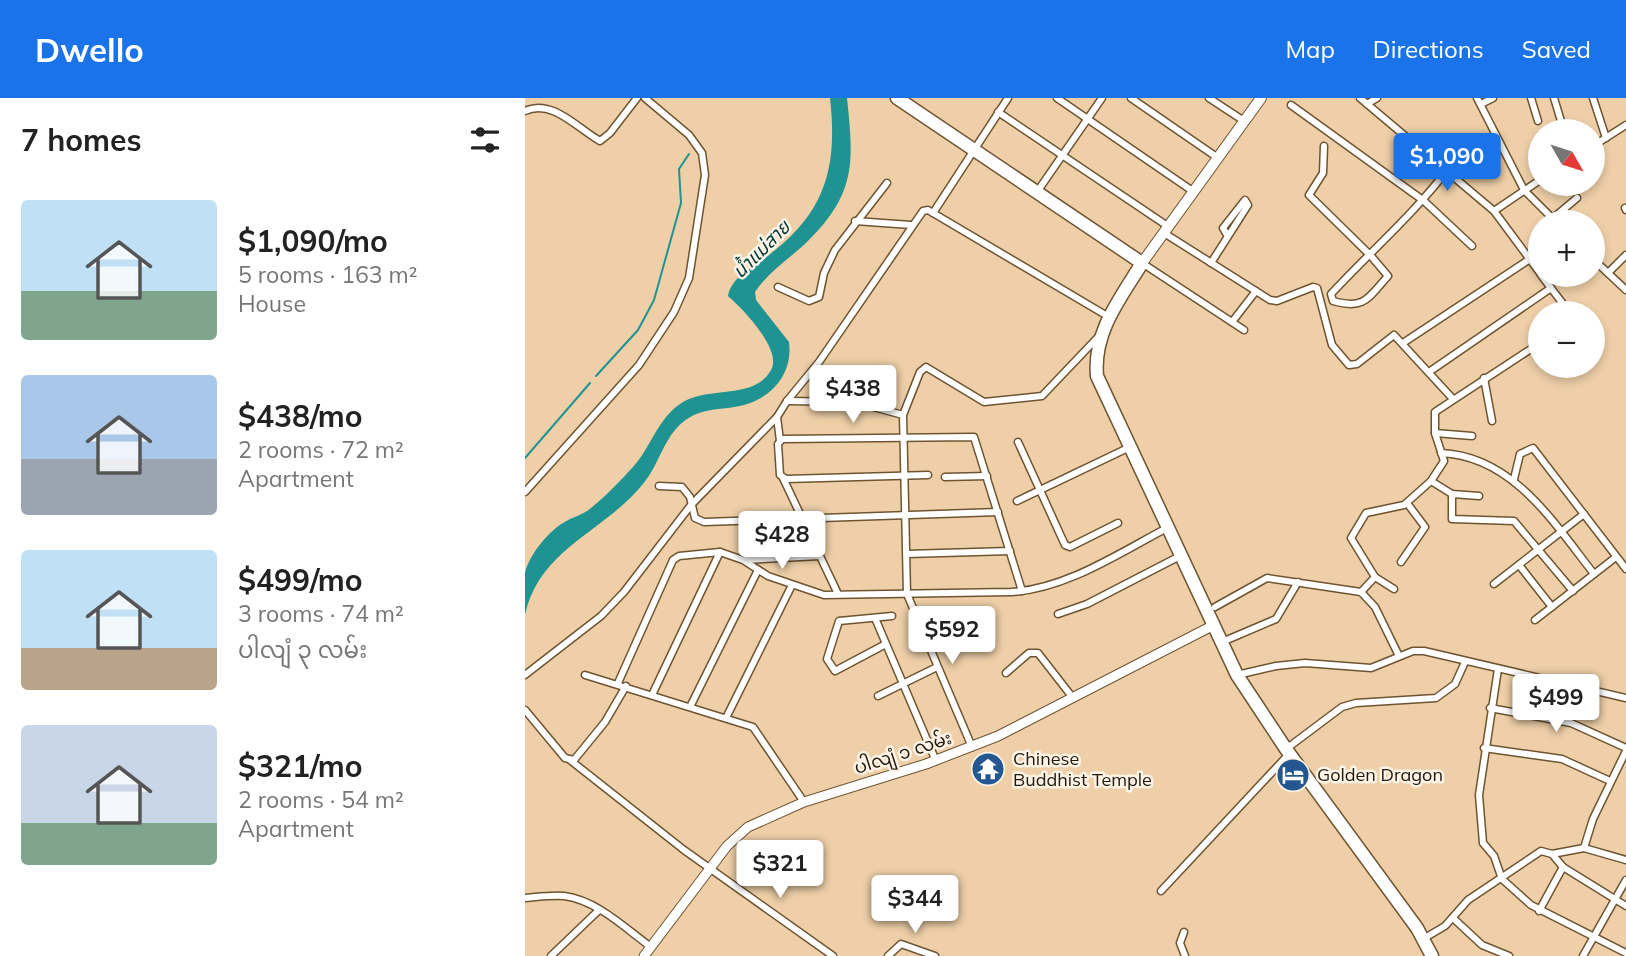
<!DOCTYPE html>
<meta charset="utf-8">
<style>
:root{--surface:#fff;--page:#f6f6f6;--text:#222;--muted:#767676;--accent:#1a73e8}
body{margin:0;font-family:Mulish,"Noto Sans Myanmar","Noto Sans Thai",sans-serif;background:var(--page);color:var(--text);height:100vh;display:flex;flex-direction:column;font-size:26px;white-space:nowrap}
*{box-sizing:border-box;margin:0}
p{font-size:23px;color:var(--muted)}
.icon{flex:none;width:38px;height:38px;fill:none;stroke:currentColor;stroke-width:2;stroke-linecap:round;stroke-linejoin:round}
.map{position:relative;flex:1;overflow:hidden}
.sheet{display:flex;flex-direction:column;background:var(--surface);width:525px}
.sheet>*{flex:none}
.needle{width:46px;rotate:129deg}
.controls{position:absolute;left:1003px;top:21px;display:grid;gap:14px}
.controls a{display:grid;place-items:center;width:77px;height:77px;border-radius:50%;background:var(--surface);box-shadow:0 4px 10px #0003;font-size:35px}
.price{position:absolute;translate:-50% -60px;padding:0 16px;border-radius:7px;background:#fff;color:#222;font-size:23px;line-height:46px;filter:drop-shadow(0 2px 4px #0008)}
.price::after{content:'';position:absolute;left:50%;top:42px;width:21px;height:16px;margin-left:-10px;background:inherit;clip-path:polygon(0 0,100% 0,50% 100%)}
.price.current{background:var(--accent);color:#fff}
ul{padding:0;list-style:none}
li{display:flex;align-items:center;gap:21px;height:175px;padding:0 21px}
li span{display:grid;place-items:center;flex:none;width:196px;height:140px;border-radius:7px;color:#555}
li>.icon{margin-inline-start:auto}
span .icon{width:84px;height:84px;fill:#fffc;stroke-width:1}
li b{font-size:30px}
h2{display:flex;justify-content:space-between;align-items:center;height:84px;padding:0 21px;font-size:30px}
header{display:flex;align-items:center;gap:42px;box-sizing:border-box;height:98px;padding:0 35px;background:var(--accent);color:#fff}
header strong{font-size:33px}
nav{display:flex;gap:38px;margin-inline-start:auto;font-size:24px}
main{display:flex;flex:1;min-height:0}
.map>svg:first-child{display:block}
.water{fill:#1f9392}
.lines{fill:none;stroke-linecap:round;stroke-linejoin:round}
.stream{stroke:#1f9392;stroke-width:2}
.street-casing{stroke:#6e5430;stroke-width:9}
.secondary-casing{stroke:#6e5430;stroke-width:11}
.primary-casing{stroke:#6e5430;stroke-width:12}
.highway-casing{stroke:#6e5430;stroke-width:15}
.street{stroke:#fff;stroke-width:6}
.secondary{stroke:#fff;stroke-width:9}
.primary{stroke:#fff;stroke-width:10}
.highway{stroke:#fff;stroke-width:12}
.labels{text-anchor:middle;stroke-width:5;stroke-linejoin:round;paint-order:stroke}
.street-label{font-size:18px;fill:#24190a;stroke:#fdf4e8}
.poi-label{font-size:18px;fill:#24190a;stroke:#fdf4e8;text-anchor:start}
.water-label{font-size:19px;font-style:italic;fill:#033837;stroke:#fdf4e8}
</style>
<header>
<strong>Dwello</strong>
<nav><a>Map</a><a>Directions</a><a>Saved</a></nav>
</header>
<main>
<section class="sheet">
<h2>7 homes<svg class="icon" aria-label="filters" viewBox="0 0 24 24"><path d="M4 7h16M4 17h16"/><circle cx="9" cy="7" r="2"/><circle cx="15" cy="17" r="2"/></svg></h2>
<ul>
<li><span style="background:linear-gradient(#bfe0f5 65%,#7fa58c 0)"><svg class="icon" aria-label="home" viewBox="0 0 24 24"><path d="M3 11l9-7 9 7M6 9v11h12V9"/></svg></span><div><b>$1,090/mo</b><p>5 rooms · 163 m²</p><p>House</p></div></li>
<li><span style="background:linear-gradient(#a9c7e8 60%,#9aa5b1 0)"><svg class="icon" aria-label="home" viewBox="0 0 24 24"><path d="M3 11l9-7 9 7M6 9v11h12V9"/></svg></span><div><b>$438/mo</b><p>2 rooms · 72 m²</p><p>Apartment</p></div></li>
<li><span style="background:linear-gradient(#bfe0f5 70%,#b9a48a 0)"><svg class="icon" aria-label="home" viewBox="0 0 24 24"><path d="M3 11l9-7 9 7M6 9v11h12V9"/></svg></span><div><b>$499/mo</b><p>3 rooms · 74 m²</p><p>ပါလျံ ၃ လမ်း</p></div></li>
<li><span style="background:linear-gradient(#c9d6e8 70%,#7fa58c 0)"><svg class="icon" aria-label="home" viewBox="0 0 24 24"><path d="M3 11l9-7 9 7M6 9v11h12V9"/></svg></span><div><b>$321/mo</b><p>2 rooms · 54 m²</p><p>Apartment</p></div></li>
</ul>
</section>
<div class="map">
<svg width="1101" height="858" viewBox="0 0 1101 858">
<rect width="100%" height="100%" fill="#eecfa8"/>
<path class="water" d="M305 0H322C329 66 331 96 281 145 264 161 243 174 230 194L231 202 264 244C268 275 248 299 219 307 196 313 178 308 158 324 139 339 134 367 118 386 79 434 14 451 0 517 0 504 0 487 0 475 4 457 23 434 38 425 47 419 58 417 66 410 81 398 95 383 108 369 126 349 132 322 155 306 180 287 229 303 246 272 258 252 217 210 203 198 206 180 226 170 240 160 300 116 313 71 305 0Z"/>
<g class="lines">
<g class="stream">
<path d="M71 278 113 232 129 202 156 105 154 71 164 56"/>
<path d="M0 360 65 285"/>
</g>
<defs>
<g id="street">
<path d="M532 0 669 94"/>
<path d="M606 0 693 60"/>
<path d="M684 0 719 23"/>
<path d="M835 0 969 113 1015 175"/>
<path d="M952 0 999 92 1031 124"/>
<path d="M1006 0 1013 23"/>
<path d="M1029 0 1039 33"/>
<path d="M1068 0 1081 40"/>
<path d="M842 6 852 0"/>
<path d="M956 6 968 0"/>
<path d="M766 7 899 103 947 148"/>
<path d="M0 13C27 0 53 31 75 43L85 35 112 0"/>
<path d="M473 14 644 129"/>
<path d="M799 48 798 75 784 97 846 158 863 178C843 200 840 212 808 203L806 196C845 154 888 117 923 71"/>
<path d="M1068 48 1101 27"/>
<path d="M512 94 577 0"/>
<path d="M1100 110 1101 112"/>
<path d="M969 113 1015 82"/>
<path d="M408 115 483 0"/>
<path d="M1027 121 1052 100"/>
<path d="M330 123 386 127"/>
<path d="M639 135 745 202 752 203 788 189 792 190 807 247 824 267 832 266 869 237 928 301"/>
<path d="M1068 161 1101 192"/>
<path d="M617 165 719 232"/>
<path d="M686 165 723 107 720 102 698 130 702 137"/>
<path d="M1083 175 1101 157"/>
<path d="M1016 177 1045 215"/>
<path d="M253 189 284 203 294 199 299 175 310 152 362 85"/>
<path d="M707 224 731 193"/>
<path d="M878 245 1005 161"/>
<path d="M904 274 1026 190"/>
<path d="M959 280 967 323"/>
<path d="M262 303 330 304 378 317"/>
<path d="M910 335 947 338"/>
<path d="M255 343 252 319 262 303 294 264 398 113 403 112 584 219"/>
<path d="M493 344 540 447 545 449 593 425"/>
<path d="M916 355C988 358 1029 425 1069 476"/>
<path d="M403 377 261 381 255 377 253 346 257 341 449 339 497 493"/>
<path d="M420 379 462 378"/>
<path d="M258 380 313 496"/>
<path d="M989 381 995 356 1008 350 1101 471"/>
<path d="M134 388 157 389 165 399 170 420 179 424 473 414"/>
<path d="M0 394 114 267 149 214 164 180 180 77 177 55 164 37 120 0"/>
<path d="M927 396V421L989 423 1048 493"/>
<path d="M954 398 927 396 906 383 919 363 910 335V314L1015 245"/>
<path d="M492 403 605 349"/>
<path d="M382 456 485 453"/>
<path d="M219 462 294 458"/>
<path d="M876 464 900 429 882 405"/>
<path d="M994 467 1027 509"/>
<path d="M969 486 1059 416"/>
<path d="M869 491 850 479 826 440 841 415 879 407 906 383"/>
<path d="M836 494 850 479"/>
<path d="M690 509 742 480 836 494 850 509 874 558"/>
<path d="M533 516 562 506 655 458"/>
<path d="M350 520 411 663"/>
<path d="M1010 522 1091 459"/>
<path d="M697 544 751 521 773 484"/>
<path d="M359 547 310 573 302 561 314 523 367 518"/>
<path d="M973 571 954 697 958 745 969 758 977 781 1006 807 1101 855"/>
<path d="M481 575 504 555H513L548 600"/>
<path d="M0 577 76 518 99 494 166 407 252 319"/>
<path d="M60 577 228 629 279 704"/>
<path d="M712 577 751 568 780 565 846 570 888 553H899L1101 600"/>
<path d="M93 585 148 462 154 458 195 454 218 462 243 478 299 497 486 494C541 491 594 455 642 430"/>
<path d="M127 597 195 454"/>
<path d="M353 598 412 569"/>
<path d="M165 609 233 472"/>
<path d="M965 610 1046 625 1101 650"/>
<path d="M0 612 40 660 49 662 80 624 101 588"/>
<path d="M201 620 267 487"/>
<path d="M447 649 382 496 378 317 395 274 401 269 459 304 517 298 575 237"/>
<path d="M959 650 1037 661 1085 683"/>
<path d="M761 651 817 609 831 605 911 600 930 586 940 564"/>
<path d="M45 662 159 752 308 858"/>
<path d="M1059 750 1068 721 1101 653"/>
<path d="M1027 756 1038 769 1101 808"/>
<path d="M636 793 764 656"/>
<path d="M0 800C12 799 27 797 39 798 72 802 101 831 126 849"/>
<path d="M1014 813 1038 769"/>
<path d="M928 820 957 847 984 858"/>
<path d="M659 834 655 845 660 858"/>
<path d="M898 841 920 828 943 802 1016 753 1027 756 1059 750 1101 762"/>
<path d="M26 858 74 812"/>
<path d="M363 858 376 846 410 858"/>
<path d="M1058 858 1101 782"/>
</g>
<path id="secondary" d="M119 858 202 748 223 729 279 704 401 666 473 638 687 528"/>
<path id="primary" d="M617 165 736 0"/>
<path id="highway" d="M372 0 617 165C595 201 568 234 572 278L712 577 761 651 892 830 907 858"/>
</defs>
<use href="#street" class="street-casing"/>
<use href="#secondary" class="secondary-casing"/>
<use href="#primary" class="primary-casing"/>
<use href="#highway" class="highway-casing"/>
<use href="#street" class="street"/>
<use href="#secondary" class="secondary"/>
<use href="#primary" class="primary"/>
<use href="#highway" class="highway"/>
</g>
<defs>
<symbol id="temple-disc" viewBox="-11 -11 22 22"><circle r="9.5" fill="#245790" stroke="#fdf4e8"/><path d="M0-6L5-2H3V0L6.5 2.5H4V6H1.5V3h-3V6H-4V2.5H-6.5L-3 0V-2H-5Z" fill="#fff"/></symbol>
<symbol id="hotel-disc" viewBox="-11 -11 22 22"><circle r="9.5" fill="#245790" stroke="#fdf4e8"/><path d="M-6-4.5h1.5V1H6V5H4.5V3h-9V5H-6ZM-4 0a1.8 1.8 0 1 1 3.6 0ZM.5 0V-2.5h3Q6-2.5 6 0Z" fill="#fff"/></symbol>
</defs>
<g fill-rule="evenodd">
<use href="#temple-disc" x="444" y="652" width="38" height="38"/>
<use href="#hotel-disc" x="749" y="658" width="38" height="38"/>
</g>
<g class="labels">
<g class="street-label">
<text transform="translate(378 655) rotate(-18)" y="6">ပါလျံ ၁ လမ်း</text>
</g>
<g class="poi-label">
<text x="488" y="667">Chinese<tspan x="488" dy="21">Buddhist Temple</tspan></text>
<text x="792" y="683">Golden Dragon</text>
</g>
<g class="water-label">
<text transform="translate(236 151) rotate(-45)" y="7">น้ำแม่สาย</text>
</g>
</g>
</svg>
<div class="controls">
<a><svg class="needle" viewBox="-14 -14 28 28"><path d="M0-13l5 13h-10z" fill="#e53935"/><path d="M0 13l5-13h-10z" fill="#767676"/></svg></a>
<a>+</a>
<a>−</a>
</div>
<b class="price current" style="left:922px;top:95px">$1,090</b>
<b class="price" style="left:328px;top:327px">$438</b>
<b class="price" style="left:257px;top:473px">$428</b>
<b class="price" style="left:427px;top:568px">$592</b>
<b class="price" style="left:1031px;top:636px">$499</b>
<b class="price" style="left:255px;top:802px">$321</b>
<b class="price" style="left:390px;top:837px">$344</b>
</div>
</main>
